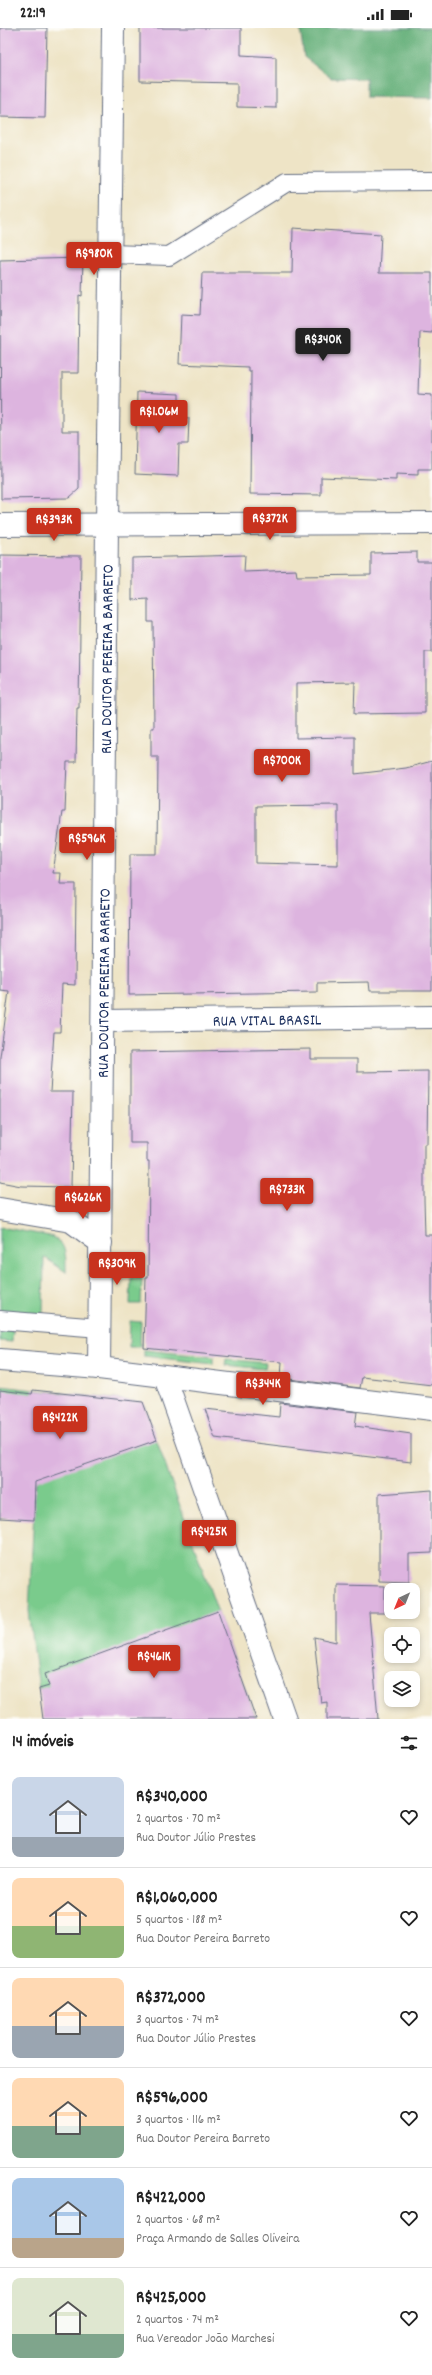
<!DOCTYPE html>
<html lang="pt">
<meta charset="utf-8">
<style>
:root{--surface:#fff;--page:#f2f2f2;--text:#222;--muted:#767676;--line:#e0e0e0;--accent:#c8321e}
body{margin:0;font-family:Dekko,sans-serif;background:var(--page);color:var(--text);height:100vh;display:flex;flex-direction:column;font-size:15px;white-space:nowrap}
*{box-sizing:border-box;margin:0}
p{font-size:13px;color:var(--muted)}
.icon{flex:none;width:22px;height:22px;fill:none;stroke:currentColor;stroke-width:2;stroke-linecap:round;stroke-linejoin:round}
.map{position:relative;height:1691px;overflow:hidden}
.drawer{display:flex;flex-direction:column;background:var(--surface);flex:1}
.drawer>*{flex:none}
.needle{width:26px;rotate:223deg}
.buttons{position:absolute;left:384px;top:1555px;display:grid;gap:8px}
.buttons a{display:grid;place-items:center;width:36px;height:36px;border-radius:8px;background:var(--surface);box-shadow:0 2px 6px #0003;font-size:20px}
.price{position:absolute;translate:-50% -34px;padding:0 9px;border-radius:4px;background:var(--accent);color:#fff;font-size:13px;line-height:26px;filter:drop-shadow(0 1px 2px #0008)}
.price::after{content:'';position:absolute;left:50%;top:24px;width:12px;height:9px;margin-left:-6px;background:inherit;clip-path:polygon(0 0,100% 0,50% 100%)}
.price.active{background:#222;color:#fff}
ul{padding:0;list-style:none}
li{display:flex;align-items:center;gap:12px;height:100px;padding:0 12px}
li+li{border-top:1px solid var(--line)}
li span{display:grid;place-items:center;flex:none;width:112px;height:80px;border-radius:8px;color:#555}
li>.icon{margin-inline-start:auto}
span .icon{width:48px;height:48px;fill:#fffc;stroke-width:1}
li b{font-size:17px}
h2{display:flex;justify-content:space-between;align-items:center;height:48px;padding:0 12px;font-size:17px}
.status{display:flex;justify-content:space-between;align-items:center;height:28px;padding:0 20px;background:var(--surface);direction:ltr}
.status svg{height:11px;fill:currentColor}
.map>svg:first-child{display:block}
.green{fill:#7acb8c;stroke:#4a7d75}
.forest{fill:#63af78;stroke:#3f6f6b}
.building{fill:#ddb4df;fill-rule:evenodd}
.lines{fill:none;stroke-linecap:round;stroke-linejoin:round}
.service-casing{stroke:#656e82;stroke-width:20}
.minor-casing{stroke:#656e82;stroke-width:24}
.tertiary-casing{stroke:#656e82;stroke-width:24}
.secondary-casing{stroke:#656e82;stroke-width:24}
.service{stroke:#fff;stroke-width:18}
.minor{stroke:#fff;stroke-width:22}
.tertiary{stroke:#fff;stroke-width:22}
.secondary{stroke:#fff;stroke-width:22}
.labels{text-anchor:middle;stroke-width:3.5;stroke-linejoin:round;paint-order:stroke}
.street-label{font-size:16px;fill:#1b2f5e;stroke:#fdfcf7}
</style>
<div class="status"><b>22:19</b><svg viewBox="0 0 49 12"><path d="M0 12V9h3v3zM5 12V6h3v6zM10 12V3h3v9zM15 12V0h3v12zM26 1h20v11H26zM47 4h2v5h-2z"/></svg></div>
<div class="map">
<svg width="432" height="1691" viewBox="0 0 432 1691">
<rect width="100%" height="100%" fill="#fdfcf7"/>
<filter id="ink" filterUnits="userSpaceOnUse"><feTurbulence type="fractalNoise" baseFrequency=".025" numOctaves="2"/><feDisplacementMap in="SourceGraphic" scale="8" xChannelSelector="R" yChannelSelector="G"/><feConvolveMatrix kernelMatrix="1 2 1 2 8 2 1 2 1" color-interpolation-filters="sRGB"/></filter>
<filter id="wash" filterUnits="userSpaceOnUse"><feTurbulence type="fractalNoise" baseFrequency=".012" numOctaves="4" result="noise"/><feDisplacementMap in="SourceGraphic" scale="16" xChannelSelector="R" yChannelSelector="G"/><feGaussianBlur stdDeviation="0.9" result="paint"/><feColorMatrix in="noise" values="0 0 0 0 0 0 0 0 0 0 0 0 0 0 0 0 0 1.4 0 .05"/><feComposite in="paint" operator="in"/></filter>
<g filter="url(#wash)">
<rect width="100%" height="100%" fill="#eee4c6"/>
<g class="green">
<path d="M0 1199 50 1208C67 1213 66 1229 66 1244L44 1229 43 1287 0 1283Z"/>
<path d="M131 1250H142L141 1276H130Z"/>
<path d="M130 1293 141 1294 140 1319H129Z"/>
<path d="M0 1301 13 1302 12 1314 0 1313Z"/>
<path d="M144 1322 213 1329V1336L144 1328Z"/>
<path d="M226 1331 266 1335 265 1341 225 1337Z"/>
<path d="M0 1358 140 1374 144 1377 256 1691 39 1661 29 1583 35 1462 40 1424 0 1382Z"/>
</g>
<path class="forest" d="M300 0H432V70L366 69V51L331 50 304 29Z"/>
<g id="blocks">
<g class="building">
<path d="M0 0H47L45 90 0 89Z"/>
<path d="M140 0H241V27L276 29V80L237 79V55L140 53Z"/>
<path d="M293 200 381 206 379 245H432V305L420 304 418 366 432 367V441H418V447L396 446V452L321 449V467L250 466 251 343H248V339L179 336 181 286 200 287 202 245H292Z"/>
<path d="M83 230 82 268 79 267 78 345H62V403H79V461L69 470 1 471 0 232Z"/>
<path d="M137 364 179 366V389L189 390 188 416H179L178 448 135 446Z"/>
<path d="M417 524V534H432V624H425V685L354 686 355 654 296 655V710L355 709V746L406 740 432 733V963H370L369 954 317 955V964L129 967 130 826H157L158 729H151V700H154L153 594H148V571L132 572V530L245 527 244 544 296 542 297 548 371 547V525ZM338 777V837L256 835V778Z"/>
<path d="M0 527 81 528 79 680H77L76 734H67L65 784H62L53 845H61L60 856H76L75 957 62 956 60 1004H54L50 1064H73L71 1159 21 1158 0 1154V1029L9 963 0 962Z"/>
<path d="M311 1021V1031H357V1044L428 1043 427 1116H424V1172L425 1207H432V1357L362 1349 360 1360 281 1350 282 1334 144 1320 146 1250H148L149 1133H147V1115H130V1024Z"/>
<path d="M0 1362 32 1366 33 1362 143 1374 157 1412 35 1454 34 1492 0 1490Z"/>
<path d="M280 1375 357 1384 355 1398 411 1406V1434L215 1410 205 1381 279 1389Z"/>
<path d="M432 1462V1525L409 1526V1554L379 1553V1466Z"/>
<path d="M336 1557 385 1558V1585H369L378 1691H327V1674L321 1675 314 1609 336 1614Z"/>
<path d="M218 1583 256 1691H43L39 1661 49 1658 45 1646Z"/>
</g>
</g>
</g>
<g filter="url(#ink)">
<use href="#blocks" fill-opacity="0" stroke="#656e82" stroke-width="1"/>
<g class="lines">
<defs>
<g id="service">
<path d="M111 226 169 228 287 154 432 153"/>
<path d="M0 1292 100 1300"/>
</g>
<g id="minor">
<path d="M107 497 113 0"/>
<path id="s1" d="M103 993 432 989"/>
<path d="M165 1349 285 1691"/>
</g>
<g id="tertiary">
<path d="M0 497 432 495"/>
<path d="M0 1181 71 1193 101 1215"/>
<path id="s2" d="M99 1340 107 497"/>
</g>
<path id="secondary" d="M0 1332 99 1340 432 1381"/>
</defs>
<use href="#service" class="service-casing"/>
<use href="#minor" class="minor-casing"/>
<use href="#tertiary" class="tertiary-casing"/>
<use href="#secondary" class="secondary-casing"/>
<use href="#service" class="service"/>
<use href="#minor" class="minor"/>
<use href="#tertiary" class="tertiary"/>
<use href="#secondary" class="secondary"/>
</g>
</g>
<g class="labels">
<g class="street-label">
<text dy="6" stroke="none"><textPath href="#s2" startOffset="709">RUA DOUTOR PEREIRA BARRETO</textPath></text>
<text dy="6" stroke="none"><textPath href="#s2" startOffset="385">RUA DOUTOR PEREIRA BARRETO</textPath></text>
<text dy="6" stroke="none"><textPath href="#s1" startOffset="164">RUA VITAL BRASIL</textPath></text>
</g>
</g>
</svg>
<div class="buttons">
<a><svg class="needle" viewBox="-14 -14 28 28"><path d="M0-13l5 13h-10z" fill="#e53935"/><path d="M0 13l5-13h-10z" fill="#767676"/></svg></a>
<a><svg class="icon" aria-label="locate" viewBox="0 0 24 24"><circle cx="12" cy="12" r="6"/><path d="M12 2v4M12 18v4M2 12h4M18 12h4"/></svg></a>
<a><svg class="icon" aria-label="layers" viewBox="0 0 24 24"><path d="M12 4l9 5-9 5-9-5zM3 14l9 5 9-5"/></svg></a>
</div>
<b class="price" style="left:94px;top:248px">R$980K</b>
<b class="price active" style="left:323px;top:334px">R$340K</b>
<b class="price" style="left:159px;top:406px">R$1.06M</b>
<b class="price" style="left:270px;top:513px">R$372K</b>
<b class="price" style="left:54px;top:514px">R$393K</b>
<b class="price" style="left:282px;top:755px">R$700K</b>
<b class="price" style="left:87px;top:833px">R$596K</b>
<b class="price" style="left:287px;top:1184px">R$733K</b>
<b class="price" style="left:83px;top:1192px">R$626K</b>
<b class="price" style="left:117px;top:1258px">R$309K</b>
<b class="price" style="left:263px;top:1378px">R$344K</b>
<b class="price" style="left:60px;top:1412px">R$422K</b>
<b class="price" style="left:209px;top:1526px">R$425K</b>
<b class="price" style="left:154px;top:1651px">R$461K</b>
</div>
<section class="drawer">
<h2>14 imóveis<svg class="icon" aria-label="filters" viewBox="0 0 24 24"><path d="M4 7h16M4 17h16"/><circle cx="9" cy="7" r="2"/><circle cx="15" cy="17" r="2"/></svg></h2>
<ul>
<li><span style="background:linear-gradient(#c9d6e8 75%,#9aa5b1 0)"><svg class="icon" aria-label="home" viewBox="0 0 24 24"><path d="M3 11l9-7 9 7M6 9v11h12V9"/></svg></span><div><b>R$340,000</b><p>2 quartos · 70 m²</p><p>Rua Doutor Júlio Prestes</p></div><svg class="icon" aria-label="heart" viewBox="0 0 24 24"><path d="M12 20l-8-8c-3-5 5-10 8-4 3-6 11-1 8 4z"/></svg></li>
<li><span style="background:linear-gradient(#ffd9b3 60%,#8fb573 0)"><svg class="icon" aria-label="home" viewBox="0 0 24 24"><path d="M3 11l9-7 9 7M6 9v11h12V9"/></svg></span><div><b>R$1,060,000</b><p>5 quartos · 188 m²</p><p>Rua Doutor Pereira Barreto</p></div><svg class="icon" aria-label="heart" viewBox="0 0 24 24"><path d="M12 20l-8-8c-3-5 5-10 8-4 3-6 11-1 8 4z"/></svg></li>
<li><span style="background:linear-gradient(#ffd9b3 60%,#9aa5b1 0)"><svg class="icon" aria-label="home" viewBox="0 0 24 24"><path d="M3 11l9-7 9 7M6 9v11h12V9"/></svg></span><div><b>R$372,000</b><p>3 quartos · 74 m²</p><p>Rua Doutor Júlio Prestes</p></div><svg class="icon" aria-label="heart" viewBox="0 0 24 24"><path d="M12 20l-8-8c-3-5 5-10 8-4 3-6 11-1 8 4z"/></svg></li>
<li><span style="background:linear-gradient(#ffd9b3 60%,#7fa58c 0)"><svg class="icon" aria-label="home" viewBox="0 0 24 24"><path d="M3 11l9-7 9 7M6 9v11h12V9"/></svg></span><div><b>R$596,000</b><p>3 quartos · 116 m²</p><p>Rua Doutor Pereira Barreto</p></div><svg class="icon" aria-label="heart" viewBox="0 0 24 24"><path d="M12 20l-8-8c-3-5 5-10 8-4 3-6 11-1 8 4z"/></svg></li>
<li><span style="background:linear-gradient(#a9c7e8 75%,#b9a48a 0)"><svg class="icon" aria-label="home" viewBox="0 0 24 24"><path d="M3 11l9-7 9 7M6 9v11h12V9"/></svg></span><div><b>R$422,000</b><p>2 quartos · 68 m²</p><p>Praça Armando de Salles Oliveira</p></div><svg class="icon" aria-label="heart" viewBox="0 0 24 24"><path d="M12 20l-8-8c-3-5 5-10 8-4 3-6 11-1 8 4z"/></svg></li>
<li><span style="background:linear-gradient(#dfe7d0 70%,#7fa58c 0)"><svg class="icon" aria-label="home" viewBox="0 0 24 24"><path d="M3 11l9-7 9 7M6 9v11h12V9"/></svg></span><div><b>R$425,000</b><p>2 quartos · 74 m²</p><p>Rua Vereador João Marchesi</p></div><svg class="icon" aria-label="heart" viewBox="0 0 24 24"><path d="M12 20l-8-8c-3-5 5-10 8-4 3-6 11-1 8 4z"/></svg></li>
</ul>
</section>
